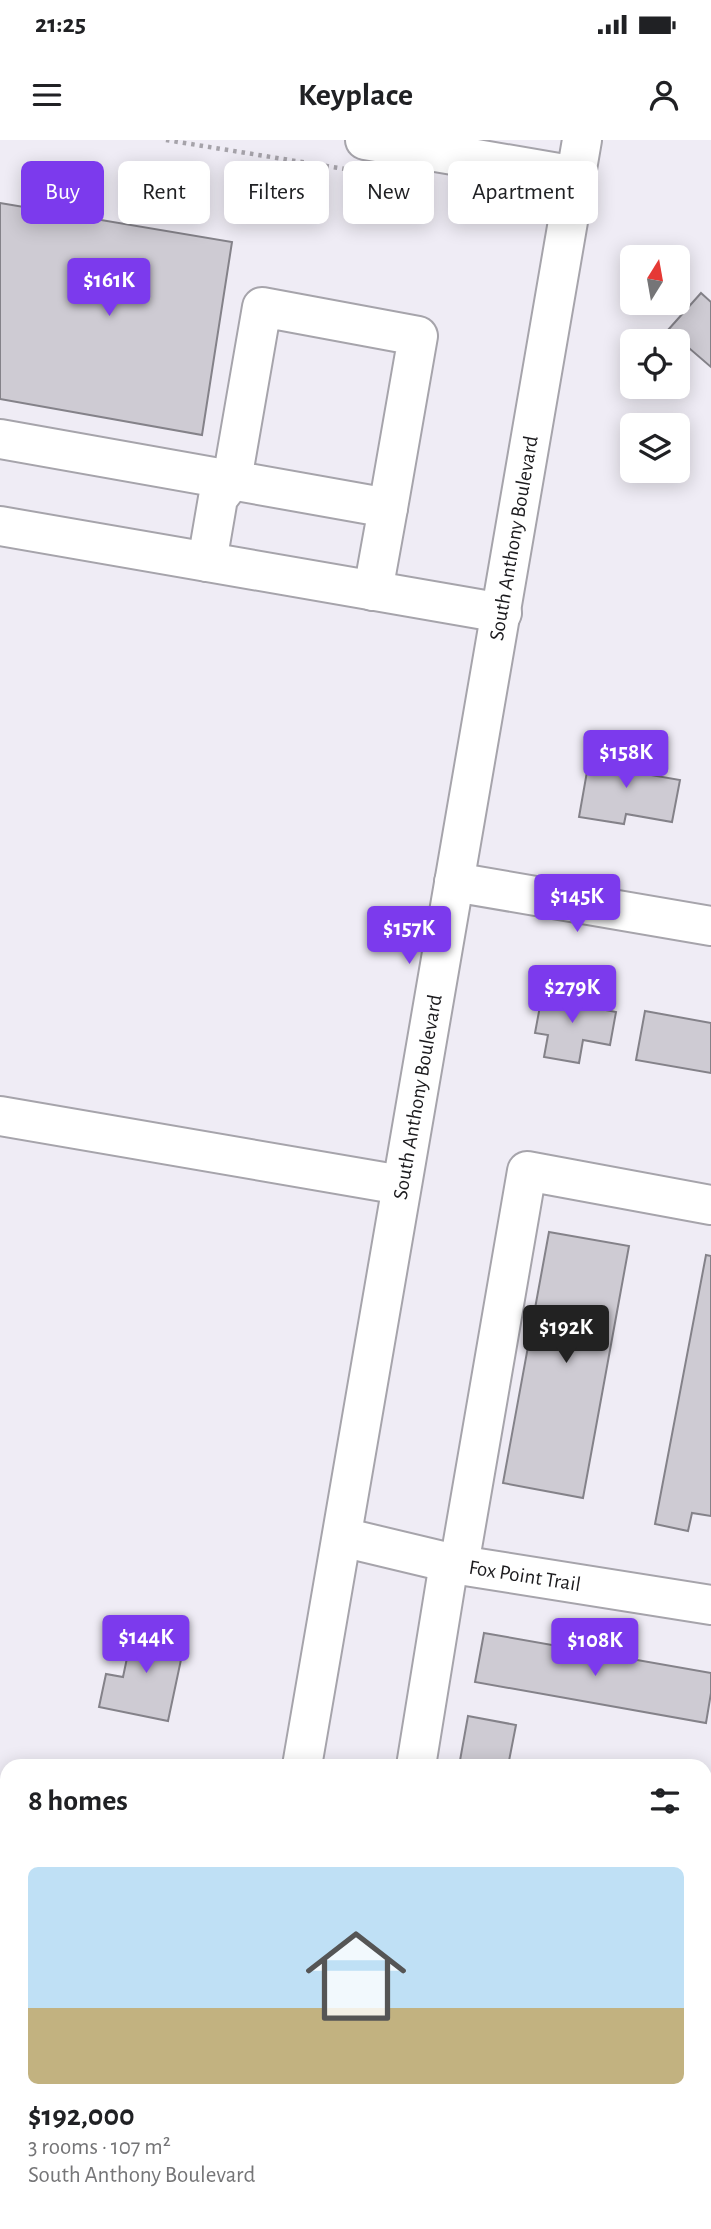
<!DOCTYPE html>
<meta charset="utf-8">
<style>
:root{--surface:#fff;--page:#f6f6f6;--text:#202124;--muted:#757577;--line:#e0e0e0;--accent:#7c3aed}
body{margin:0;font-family:"Alegreya Sans",sans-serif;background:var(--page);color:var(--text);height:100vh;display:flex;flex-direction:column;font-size:26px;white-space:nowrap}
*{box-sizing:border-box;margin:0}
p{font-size:23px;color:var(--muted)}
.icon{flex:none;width:38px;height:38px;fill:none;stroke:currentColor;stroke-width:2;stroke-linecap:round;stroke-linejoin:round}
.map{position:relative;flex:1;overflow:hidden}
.details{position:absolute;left:0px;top:1619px;width:712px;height:471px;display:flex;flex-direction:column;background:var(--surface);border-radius:21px 21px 0 0;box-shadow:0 4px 18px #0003}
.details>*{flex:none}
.top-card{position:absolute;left:21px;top:21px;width:670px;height:63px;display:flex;gap:14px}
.needle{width:46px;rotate:11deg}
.tools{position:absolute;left:620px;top:105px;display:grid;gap:14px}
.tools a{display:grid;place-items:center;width:70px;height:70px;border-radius:10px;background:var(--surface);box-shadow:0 4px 18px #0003;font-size:35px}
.price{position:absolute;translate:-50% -60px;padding:0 16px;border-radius:7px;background:var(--accent);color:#fff;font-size:23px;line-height:46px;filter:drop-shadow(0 2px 4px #0008)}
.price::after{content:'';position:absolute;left:50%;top:42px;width:21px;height:16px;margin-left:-10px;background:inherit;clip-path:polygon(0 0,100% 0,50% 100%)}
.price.active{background:#222;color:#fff}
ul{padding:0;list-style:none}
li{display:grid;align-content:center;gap:14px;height:371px;padding:0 28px}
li+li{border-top:2px solid var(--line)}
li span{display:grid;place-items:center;height:217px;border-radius:10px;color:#555}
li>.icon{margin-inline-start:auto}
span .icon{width:126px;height:126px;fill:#fffc;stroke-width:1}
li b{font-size:30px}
h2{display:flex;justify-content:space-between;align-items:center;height:84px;padding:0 28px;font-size:30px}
.pill{padding:0 24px;border-radius:10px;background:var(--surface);box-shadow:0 4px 18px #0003;font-size:24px;line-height:63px}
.pill.active{background:var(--accent);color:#fff}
.status{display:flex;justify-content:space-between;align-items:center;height:49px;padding:0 35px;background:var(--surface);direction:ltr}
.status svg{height:19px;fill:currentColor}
header{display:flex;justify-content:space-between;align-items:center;height:91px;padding:0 28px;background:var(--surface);font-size:32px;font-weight:600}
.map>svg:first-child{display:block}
.building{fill:#cecbd3;stroke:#848289;stroke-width:2}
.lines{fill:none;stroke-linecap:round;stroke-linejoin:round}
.minor-casing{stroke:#a6a4ab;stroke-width:42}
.path{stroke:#a6a3aa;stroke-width:4.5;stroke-dasharray:3.5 5;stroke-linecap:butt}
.minor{stroke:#fff;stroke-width:38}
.labels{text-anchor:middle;stroke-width:5;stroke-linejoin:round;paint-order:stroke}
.street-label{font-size:21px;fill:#1c1b1e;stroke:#fcfbfe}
</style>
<div class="status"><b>21:25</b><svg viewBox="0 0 49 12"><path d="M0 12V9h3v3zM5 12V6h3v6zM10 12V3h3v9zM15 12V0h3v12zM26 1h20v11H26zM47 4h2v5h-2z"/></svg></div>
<header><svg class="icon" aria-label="menu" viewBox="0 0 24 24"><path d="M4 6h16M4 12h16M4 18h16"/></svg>Keyplace<svg class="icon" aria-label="person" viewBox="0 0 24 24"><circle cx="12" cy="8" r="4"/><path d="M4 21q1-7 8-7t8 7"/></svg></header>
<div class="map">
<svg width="711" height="2089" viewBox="0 0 711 2089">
<rect width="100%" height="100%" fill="#efecf5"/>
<g class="building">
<path d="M0 63 232 102 202 295 0 259Z"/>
<path d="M701 153 711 162V227L668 190Z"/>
<path d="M591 609 647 619 645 634 680 640 672 682 626 674 624 684 579 677Z"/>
<path d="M543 850 591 858 590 867 616 872 610 905 583 900 579 923 544 917 548 895 535 893Z"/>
<path d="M645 871 711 883V933L636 920Z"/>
<path d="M549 1092 629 1106 583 1358 503 1343Z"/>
<path d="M706 1115 711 1116V1376L692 1373 688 1391 655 1384Z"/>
<path d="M134 1485 186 1496 168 1581 99 1567 106 1534 123 1537Z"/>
<path d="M484 1493 711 1533V1553L706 1583 475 1542Z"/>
<path d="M468 1576 516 1585 508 1626H459Z"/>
<path d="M392 2082H443L441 2089H396V2087L391 2086Z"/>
</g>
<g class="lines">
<defs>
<g id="minor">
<path d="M365 0 576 36"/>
<path d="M0 299 388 368 373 451"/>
<path d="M0 386 502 473"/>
<path d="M207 422 218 358 232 340 262 167 418 196 388 368"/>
<path d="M454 742 711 786"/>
<path d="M0 976 401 1045"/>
<path id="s1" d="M342 1397 459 1425 711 1465"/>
<path d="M459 1425 527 1031 711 1065"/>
<path id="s2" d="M302 1626 582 0"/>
<path d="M416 1626 449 1423"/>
<path d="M705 1859 711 1824"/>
<path d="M221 2089 223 2082"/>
<path d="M341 2089 342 2082"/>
<path d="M667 2089 668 2082"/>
</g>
</defs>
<use href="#minor" class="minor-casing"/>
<path class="path" d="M166 0 345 29"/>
<use href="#minor" class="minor"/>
</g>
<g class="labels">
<g class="street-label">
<text dy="7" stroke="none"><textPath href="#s2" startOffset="1246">South Anthony Boulevard</textPath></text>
<text dy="7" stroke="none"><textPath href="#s2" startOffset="679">South Anthony Boulevard</textPath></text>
<text dy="7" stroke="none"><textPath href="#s1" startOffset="187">Fox Point Trail</textPath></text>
</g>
</g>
</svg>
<div class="tools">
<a><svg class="needle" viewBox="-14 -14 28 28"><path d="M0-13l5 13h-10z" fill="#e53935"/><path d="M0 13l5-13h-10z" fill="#757577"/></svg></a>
<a><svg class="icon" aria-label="locate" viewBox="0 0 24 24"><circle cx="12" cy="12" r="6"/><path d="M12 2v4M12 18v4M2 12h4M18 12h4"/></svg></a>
<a><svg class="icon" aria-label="layers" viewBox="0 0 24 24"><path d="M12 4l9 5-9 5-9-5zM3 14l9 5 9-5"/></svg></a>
</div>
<b class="price" style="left:109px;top:178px">$161K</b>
<b class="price" style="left:626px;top:650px">$158K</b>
<b class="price" style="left:577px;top:794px">$145K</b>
<b class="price" style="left:409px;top:826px">$157K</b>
<b class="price" style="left:572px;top:885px">$279K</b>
<b class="price active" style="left:566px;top:1225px">$192K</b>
<b class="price" style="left:146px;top:1535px">$144K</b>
<b class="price" style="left:595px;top:1538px">$108K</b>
<div class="top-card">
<a class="pill active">Buy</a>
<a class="pill">Rent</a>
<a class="pill">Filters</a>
<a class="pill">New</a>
<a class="pill">Apartment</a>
</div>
<section class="details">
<h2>8 homes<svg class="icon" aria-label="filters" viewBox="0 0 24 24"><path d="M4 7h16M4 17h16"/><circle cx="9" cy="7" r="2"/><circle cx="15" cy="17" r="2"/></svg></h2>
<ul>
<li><span style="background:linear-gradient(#bfe0f5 65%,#c2b280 0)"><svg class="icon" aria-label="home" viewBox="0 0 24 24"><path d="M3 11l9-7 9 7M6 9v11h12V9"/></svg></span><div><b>$192,000</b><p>3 rooms · 107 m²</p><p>South Anthony Boulevard</p></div></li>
</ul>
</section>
</div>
